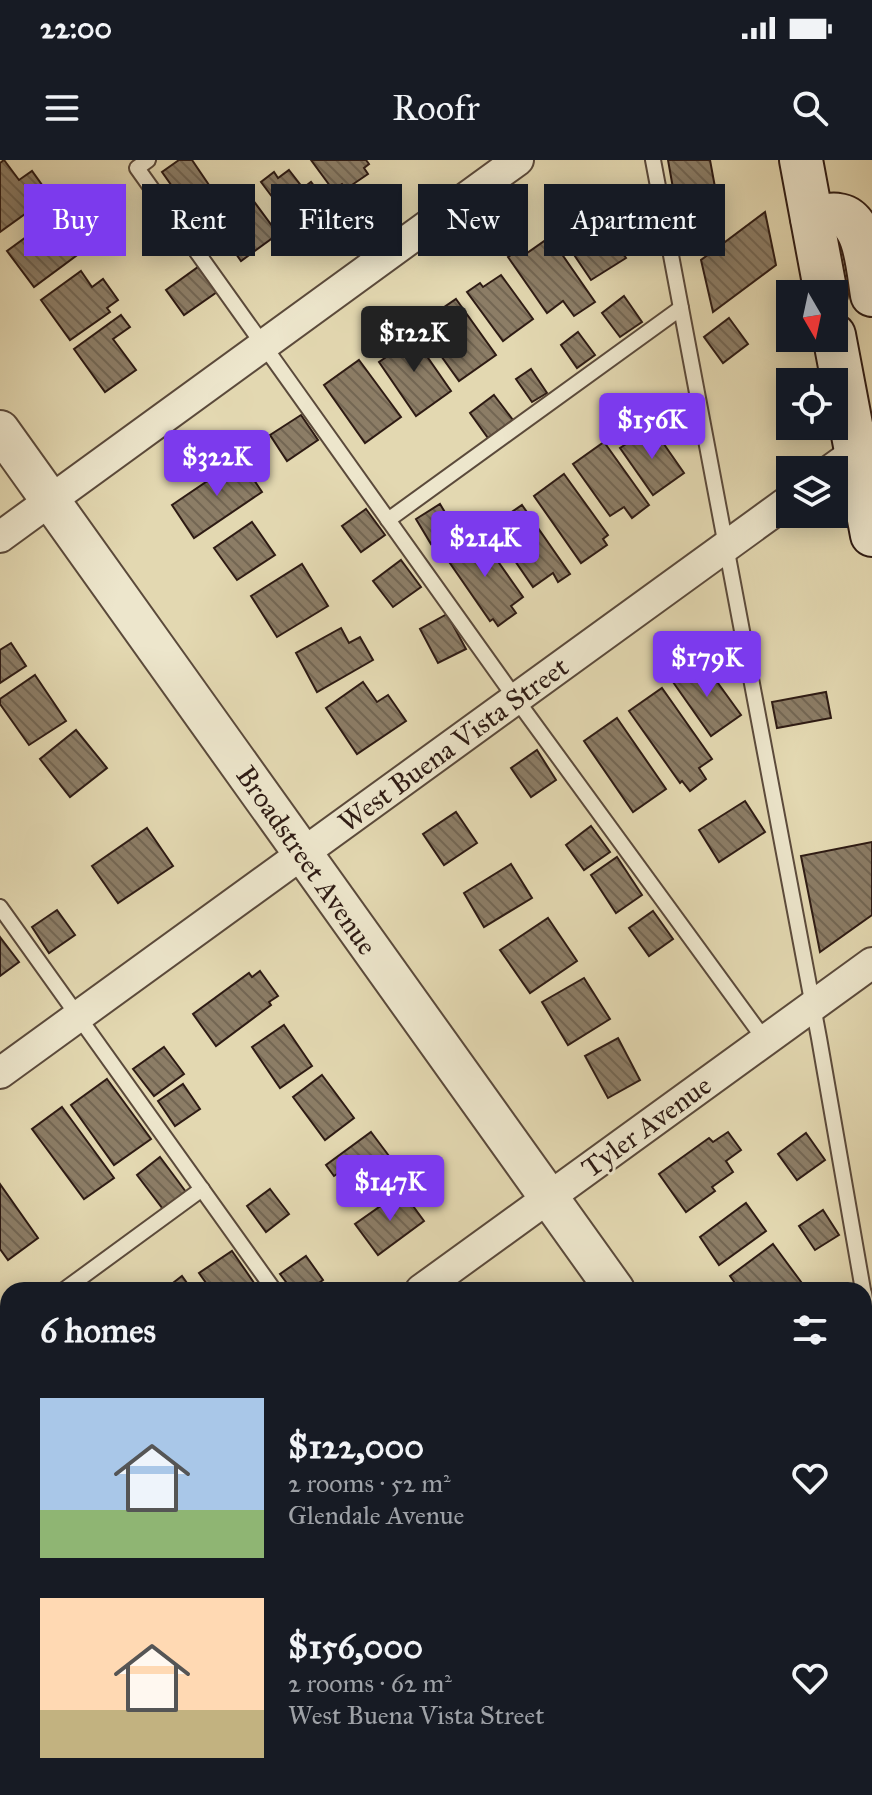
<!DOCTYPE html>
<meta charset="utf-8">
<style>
:root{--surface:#171b24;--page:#20242c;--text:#f1f3f6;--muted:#9ea1a6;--accent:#7c3aed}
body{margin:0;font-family:"IM FELL Great Primer",serif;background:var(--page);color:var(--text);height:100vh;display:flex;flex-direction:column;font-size:30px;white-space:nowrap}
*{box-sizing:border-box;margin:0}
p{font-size:26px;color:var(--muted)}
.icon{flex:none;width:44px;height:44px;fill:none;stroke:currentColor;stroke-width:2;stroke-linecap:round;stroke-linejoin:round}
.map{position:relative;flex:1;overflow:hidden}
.drawer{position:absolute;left:0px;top:1122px;width:872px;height:514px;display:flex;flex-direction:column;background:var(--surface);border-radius:24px 24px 0 0;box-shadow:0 4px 20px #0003}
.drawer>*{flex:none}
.top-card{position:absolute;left:24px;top:24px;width:824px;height:72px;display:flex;gap:16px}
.needle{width:52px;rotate:171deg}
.buttons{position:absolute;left:776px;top:120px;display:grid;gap:16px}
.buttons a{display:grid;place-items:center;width:72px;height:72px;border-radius:0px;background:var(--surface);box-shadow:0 4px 20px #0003;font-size:40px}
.price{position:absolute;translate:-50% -68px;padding:0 18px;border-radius:8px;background:var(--accent);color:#fff;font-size:26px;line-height:52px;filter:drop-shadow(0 2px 4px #0008)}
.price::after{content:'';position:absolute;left:50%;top:48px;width:24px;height:18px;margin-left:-12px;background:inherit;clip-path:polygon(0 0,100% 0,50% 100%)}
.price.active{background:#222;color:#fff}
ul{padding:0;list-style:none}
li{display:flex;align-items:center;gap:24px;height:200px;padding:0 40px}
li span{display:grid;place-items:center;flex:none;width:224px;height:160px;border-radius:0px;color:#555}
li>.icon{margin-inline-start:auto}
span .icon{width:96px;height:96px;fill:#fffc;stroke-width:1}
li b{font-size:34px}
h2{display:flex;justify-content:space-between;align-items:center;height:96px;padding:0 40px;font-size:34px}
.chip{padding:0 28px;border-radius:0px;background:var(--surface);box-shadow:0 4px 20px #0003;font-size:28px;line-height:72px}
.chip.active{background:var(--accent);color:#fff}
.status{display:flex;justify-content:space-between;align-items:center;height:56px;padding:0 40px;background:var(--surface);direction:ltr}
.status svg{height:22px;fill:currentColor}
header{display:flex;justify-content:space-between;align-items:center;height:104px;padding:0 40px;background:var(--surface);font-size:36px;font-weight:600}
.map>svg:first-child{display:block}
.building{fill:url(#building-back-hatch);stroke:#2e1b14;stroke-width:2}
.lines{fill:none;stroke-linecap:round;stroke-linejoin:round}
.service-casing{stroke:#5b4a3b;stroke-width:18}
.minor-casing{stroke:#5b4a3b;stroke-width:34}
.tertiary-casing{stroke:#5b4a3b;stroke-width:42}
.secondary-casing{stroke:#2e1b14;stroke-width:46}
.service{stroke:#ede6cc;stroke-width:14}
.minor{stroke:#ede6cc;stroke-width:30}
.tertiary{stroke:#ede6cc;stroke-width:38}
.secondary{stroke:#ede6cc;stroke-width:42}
.labels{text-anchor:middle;stroke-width:6;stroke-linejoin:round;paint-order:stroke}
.street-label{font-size:28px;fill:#2e1b14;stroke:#ede6cc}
</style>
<div class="status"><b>22:00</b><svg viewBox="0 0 49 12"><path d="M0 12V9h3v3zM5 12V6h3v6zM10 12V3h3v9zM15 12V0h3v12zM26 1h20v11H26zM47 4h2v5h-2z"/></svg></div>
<header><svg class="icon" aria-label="menu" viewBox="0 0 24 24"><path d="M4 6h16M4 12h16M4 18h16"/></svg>Roofr<svg class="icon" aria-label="search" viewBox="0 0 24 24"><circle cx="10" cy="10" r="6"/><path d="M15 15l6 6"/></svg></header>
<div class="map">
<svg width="872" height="1635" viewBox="0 0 872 1635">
<defs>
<pattern id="building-back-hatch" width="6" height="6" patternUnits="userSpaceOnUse" patternTransform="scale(2)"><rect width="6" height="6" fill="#8c7d66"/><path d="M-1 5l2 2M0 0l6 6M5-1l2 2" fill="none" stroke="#736653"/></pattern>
</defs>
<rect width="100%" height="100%" fill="#e3d8b1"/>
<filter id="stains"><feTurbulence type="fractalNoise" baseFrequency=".0025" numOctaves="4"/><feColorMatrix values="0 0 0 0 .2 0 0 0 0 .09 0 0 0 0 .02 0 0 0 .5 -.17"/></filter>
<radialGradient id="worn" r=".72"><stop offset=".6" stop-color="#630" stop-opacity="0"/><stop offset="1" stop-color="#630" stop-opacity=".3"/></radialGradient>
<g class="building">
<path d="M4 0 19 20 32 11 50 36 0 72V3Z"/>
<path d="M179 0H192L209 25 184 43 162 12Z"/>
<path d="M311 0H366L369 4 364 8 368 14 346 29 342 24 333 30Z"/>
<path d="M668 0H710L717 38 676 45Z"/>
<path d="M289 10 303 28 311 22 324 39 301 56 298 52 288 58 261 22 274 12 278 18Z"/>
<path d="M244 28 278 74 241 101 208 54Z"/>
<path d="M765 52 776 105 713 152 701 100Z"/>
<path d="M59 53 74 74 69 78 80 93 34 127 7 91Z"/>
<path d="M583 53 587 59 597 53 626 98 591 120 558 71Z"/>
<path d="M550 77 595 142 574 156 563 141 547 153 508 97 523 87 527 93Z"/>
<path d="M198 107 217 132 184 155 166 130Z"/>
<path d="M81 111 92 127 103 119 118 140 107 148 110 152 70 180 41 140Z"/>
<path d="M501 115 533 159 503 181 467 132 480 123 483 127Z"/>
<path d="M624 136 642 162 620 177 602 153Z"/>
<path d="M456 139 496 195 459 221 424 172 442 159 437 152Z"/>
<path d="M121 155 130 167 113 179 136 210 105 232 74 189Z"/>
<path d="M729 158 748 184 723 203 704 177Z"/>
<path d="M408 169 451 231 416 256 379 202 398 189 392 180Z"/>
<path d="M578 172 595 195 577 208 561 185Z"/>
<path d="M359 200 401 257 365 283 324 225Z"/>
<path d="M531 209 547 233 532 242 516 219Z"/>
<path d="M494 235 513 260 488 278 470 253Z"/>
<path d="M301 255 318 280 287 301 270 275Z"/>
<path d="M652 267 684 313 653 335 620 288Z"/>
<path d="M604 282 649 345 632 358 624 347 610 356 573 304Z"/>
<path d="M240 299 262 332 194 378 172 345Z"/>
<path d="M564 314 608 375 603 379 607 385 581 403 534 336Z"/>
<path d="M440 344 455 369 431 384 416 359Z"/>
<path d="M522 345 570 414 558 422 553 413 533 427 491 366Z"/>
<path d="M366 349 385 375 361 392 342 366Z"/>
<path d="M252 362 275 395 237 420 214 388Z"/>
<path d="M478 373 523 437 511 446 516 453 498 466 493 459 490 461 445 396Z"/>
<path d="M401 400 421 427 393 447 373 421Z"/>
<path d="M302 404 328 446 277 477 251 436Z"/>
<path d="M447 454 466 489 438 503 420 469Z"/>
<path d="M341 468 349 483 360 477 373 500 317 532 296 493Z"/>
<path d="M11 483 26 506 0 523V490Z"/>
<path d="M702 501 741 555 711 576 673 522Z"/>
<path d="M35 515 66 561 29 585 0 544V539Z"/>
<path d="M363 522 377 542 388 535 406 561 357 594 326 548Z"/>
<path d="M662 528 712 599 699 608 706 619 690 631 682 621 680 623 629 551Z"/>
<path d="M826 532 831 558 777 568 772 542Z"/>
<path d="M617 558 666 629 633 652 584 581Z"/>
<path d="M76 570 107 608 70 637 40 599Z"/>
<path d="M537 590 556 620 531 637 511 608Z"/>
<path d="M745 641 765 672 719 702 699 670Z"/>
<path d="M456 652 477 683 444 705 423 674Z"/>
<path d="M591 666 610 692 584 710 566 685Z"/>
<path d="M147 668 173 706 118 743 92 706Z"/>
<path d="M872 682V755L820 792 801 696Z"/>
<path d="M617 697 642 735 616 753 591 715Z"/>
<path d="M511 704 532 738 484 767 464 733Z"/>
<path d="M57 750 75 775 49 793 32 767Z"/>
<path d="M653 751 673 779 649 796 629 768Z"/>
<path d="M548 758 577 801 530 833 500 790Z"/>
<path d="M0 777 19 802 0 816Z"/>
<path d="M260 811 278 836 269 842 271 845 216 886 193 854 249 813 252 817Z"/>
<path d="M584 818 610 859 568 885 542 842Z"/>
<path d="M284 865 312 906 280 928 252 887Z"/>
<path d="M618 878 640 920 608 938 585 896Z"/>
<path d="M164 887 184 914 154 936 133 909Z"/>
<path d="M322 915 354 958 325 980 293 937Z"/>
<path d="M107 919 151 979 114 1005 71 945Z"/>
<path d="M183 924 200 949 175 966 158 941Z"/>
<path d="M62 947 114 1018 84 1039 32 969Z"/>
<path d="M371 972 395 1004 356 1033 340 1012 334 1016 326 1005Z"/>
<path d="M728 972 741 990 726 1001 733 1012 712 1027 715 1031 686 1052 659 1014 709 978 713 982Z"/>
<path d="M806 973 825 1000 797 1020 778 994Z"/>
<path d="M160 997 186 1032 163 1049 137 1015Z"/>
<path d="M0 1024 38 1078 8 1100 0 1089Z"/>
<path d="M270 1029 289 1054 266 1072 247 1046Z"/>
<path d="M402 1031 424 1061 378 1095 355 1064Z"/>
<path d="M746 1043 766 1071 719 1105 700 1077Z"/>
<path d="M823 1050 839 1075 815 1090 799 1066Z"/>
<path d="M773 1084 807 1130H740L730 1116Z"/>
<path d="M232 1091 259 1130H211L199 1113Z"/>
<path d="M306 1096 323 1120 309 1130H292L280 1114Z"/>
<path d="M182 1116 192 1130H171L169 1126Z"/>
<path d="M0 1274 8 1285V1349L0 1338Z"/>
<path d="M1 1522 8 1531V1598L0 1587Z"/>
<path d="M169 1628H197L201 1635H158Z"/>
<path d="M222 1628H257L262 1635H214Z"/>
<path d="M523 1628H547L552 1635H513Z"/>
<path d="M563 1628H607L611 1635H568Z"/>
</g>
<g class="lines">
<defs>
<g id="service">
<path d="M148 0 137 8 516 539 765 880"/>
<path d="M653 0 819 878 863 1130"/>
<path d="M388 360 681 148"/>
<path d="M0 747 274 1130"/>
<path d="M64 1130 202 1029"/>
<path d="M864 1133 872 1179"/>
<path d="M0 1177 8 1172"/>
<path d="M630 1628 635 1635"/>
<path d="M73 1635 83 1628"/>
</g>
<g id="minor">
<path d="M831 310 856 292"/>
<path d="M0 377 518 0"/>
<path d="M0 913 790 340"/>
<path d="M421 1130 872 803"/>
<path d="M864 1292 872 1286"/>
<path d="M0 1436 8 1431"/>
<path d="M393 1635 403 1628"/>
</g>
<g id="tertiary">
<path d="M0 270 615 1130"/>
<path d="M864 1479 872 1491"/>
</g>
<g id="secondary">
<path d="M801 0 826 134"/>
<path d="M812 58C820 57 830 53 838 55 866 58 868 113 872 135"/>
<path d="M834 175 872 375"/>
</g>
</defs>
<use href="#service" class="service-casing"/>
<use href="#minor" class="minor-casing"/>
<use href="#tertiary" class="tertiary-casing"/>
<use href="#secondary" class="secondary-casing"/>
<use href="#service" class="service"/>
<use href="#minor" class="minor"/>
<use href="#tertiary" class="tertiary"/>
<use href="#secondary" class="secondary"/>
</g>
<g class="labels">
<g class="street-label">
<text transform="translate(453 584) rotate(-36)" y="10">West Buena Vista Street</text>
<text transform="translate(307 700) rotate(55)" y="10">Broadstreet Avenue</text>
<text transform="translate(646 966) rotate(-36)" y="10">Tyler Avenue</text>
</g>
</g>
<rect width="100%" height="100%" filter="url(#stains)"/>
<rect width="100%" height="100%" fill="url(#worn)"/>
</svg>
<div class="buttons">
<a><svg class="needle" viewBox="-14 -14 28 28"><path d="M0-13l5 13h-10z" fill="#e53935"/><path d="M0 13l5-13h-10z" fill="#9ea1a6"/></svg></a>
<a><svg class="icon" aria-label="locate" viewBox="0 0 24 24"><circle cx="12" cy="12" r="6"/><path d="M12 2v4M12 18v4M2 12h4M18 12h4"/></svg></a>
<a><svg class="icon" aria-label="layers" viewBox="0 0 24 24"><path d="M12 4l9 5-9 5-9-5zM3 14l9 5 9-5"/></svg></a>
</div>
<b class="price active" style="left:414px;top:214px">$122K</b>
<b class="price" style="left:652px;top:301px">$156K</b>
<b class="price" style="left:217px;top:338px">$322K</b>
<b class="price" style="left:485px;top:419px">$214K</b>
<b class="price" style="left:707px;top:539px">$179K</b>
<b class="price" style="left:390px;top:1063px">$147K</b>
<div class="top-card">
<a class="chip active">Buy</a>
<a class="chip">Rent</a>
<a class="chip">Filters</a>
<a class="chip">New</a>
<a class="chip">Apartment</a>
</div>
<section class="drawer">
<h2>6 homes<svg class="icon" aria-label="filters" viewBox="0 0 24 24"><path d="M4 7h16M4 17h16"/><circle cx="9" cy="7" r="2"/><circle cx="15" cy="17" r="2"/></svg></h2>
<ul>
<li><span style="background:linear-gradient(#a9c7e8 70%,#8fb573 0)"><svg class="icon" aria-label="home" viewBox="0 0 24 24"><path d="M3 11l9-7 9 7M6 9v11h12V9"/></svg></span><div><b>$122,000</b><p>2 rooms · 52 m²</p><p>Glendale Avenue</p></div><svg class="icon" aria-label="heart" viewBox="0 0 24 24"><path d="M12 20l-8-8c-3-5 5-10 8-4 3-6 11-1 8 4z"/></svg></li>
<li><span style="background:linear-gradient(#ffd9b3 70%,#c2b280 0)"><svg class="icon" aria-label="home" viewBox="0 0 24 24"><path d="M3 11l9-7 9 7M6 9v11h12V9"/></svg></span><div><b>$156,000</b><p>2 rooms · 62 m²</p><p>West Buena Vista Street</p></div><svg class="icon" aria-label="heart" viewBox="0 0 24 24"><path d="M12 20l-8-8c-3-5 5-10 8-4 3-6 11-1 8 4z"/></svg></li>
</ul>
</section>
</div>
